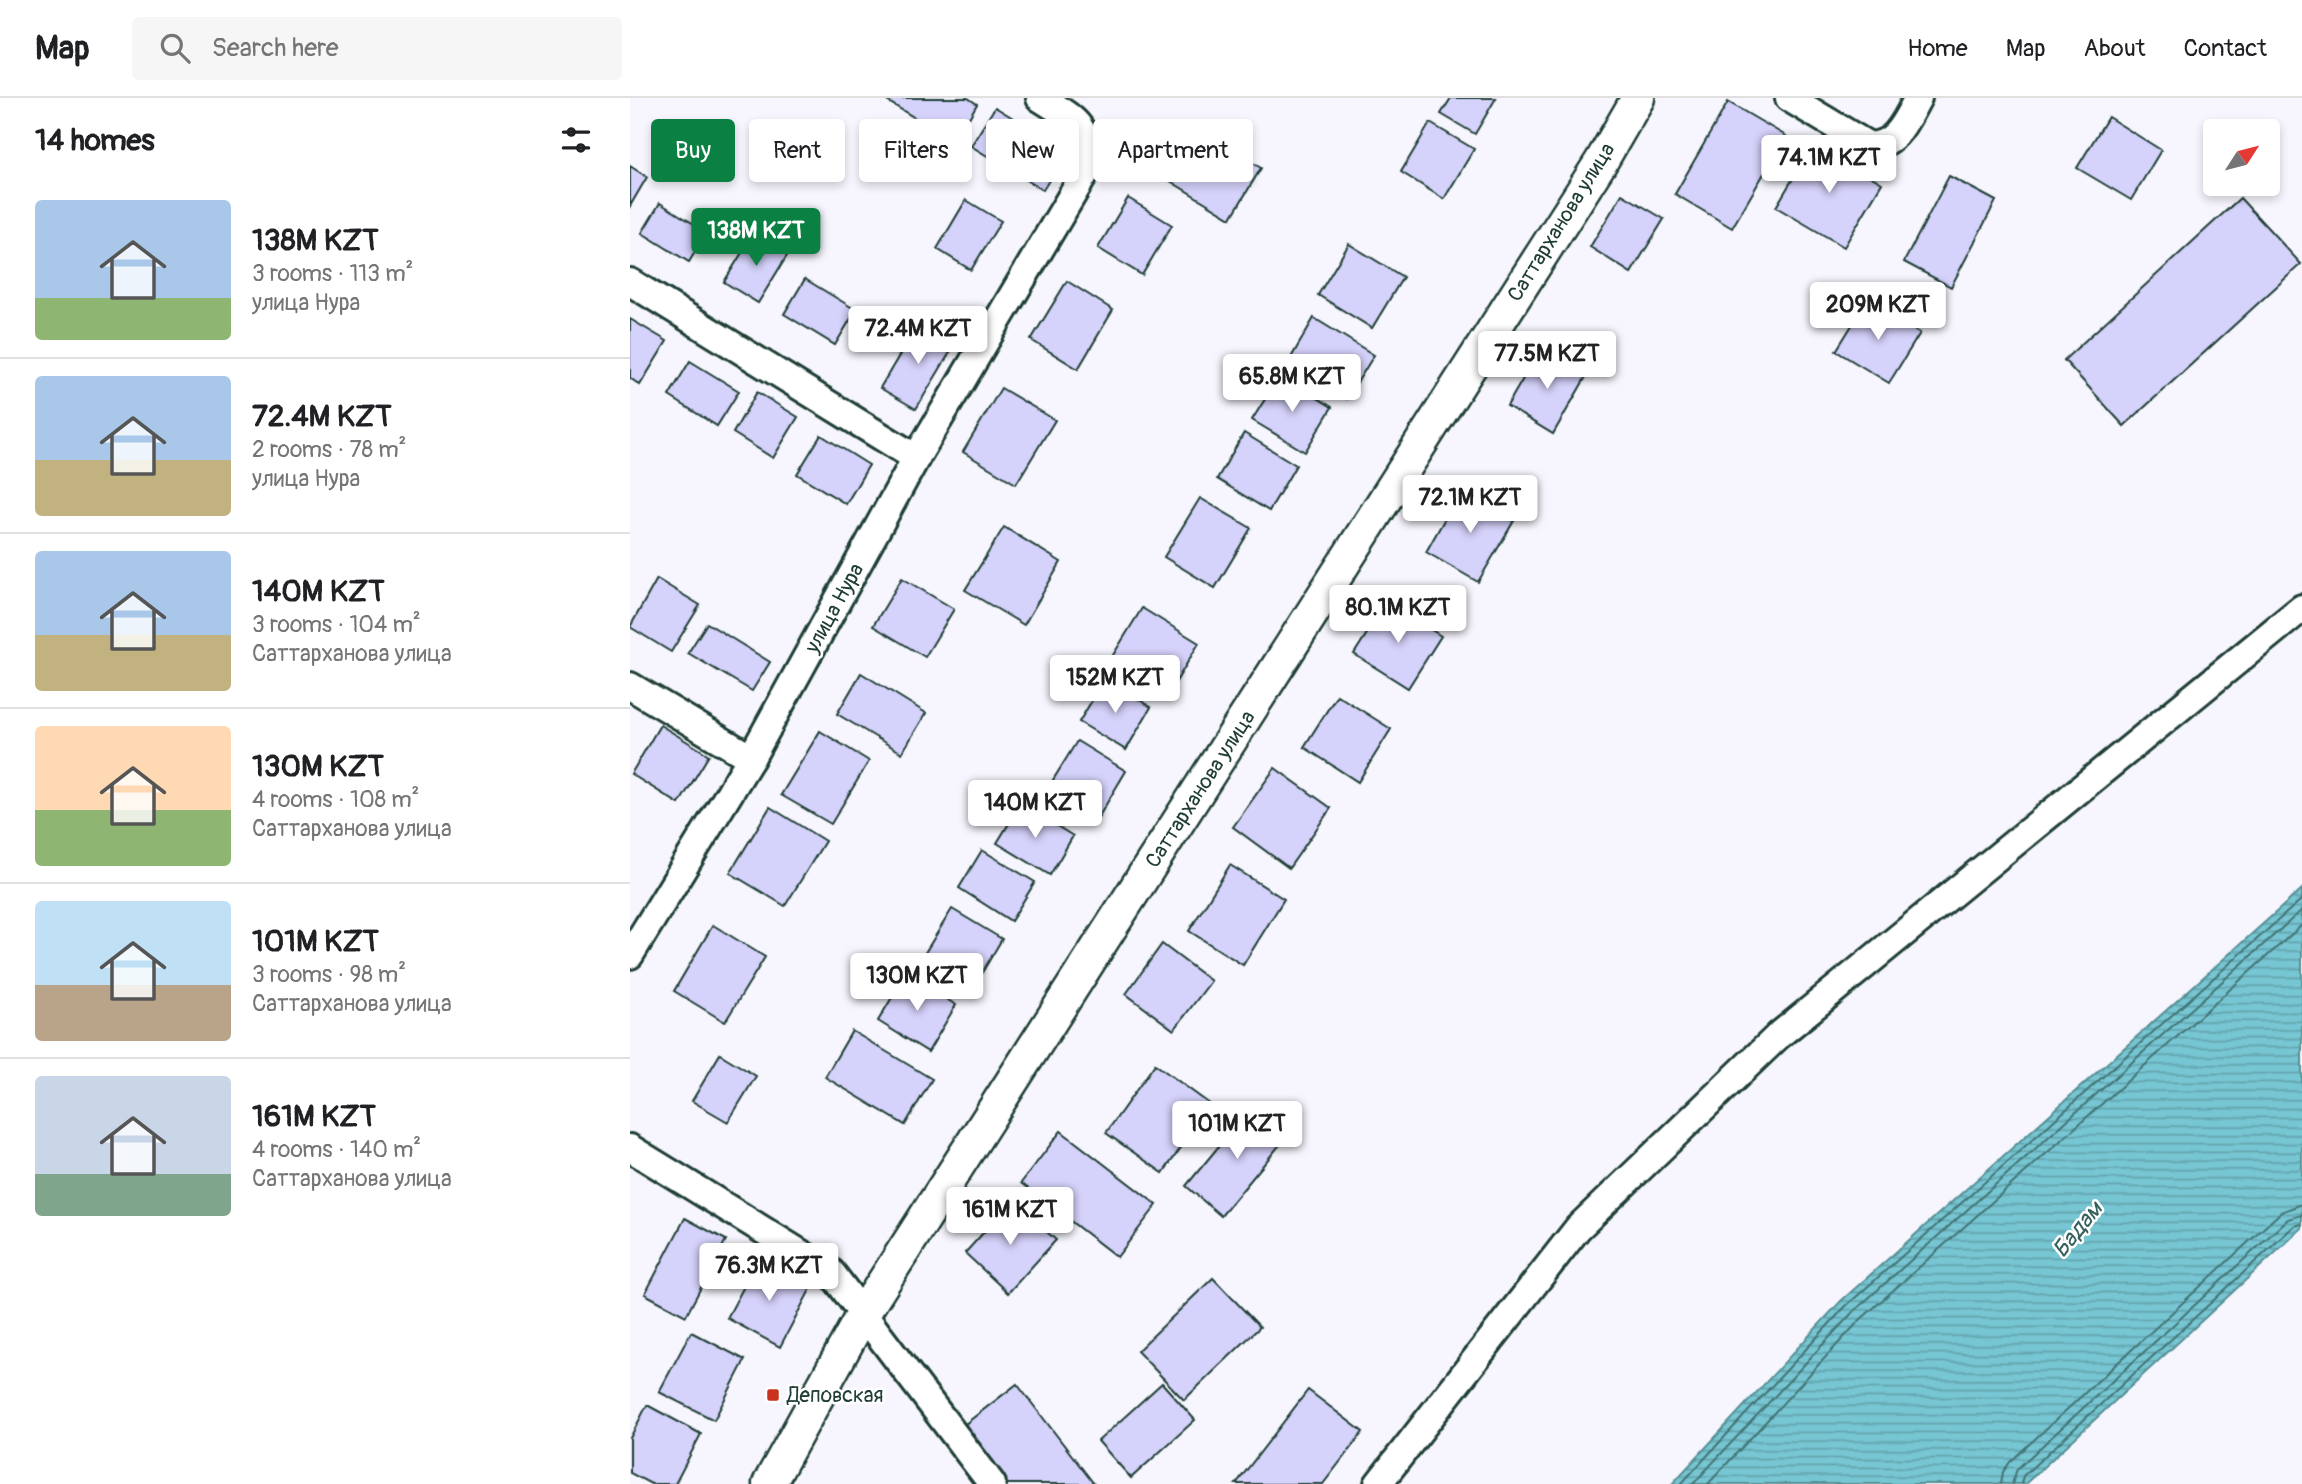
<!DOCTYPE html>
<meta charset="utf-8">
<style>
:root{--surface:#fff;--page:#f6f6f6;--text:#202124;--muted:#757577;--line:#e0e0e0;--accent:#0b8043}
body{margin:0;font-family:Pangolin,sans-serif;background:var(--page);color:var(--text);height:100vh;display:flex;flex-direction:column;font-size:26px;white-space:nowrap}
*{box-sizing:border-box;margin:0}
p{font-size:23px;color:var(--muted)}
.icon{flex:none;width:38px;height:38px;fill:none;stroke:currentColor;stroke-width:2;stroke-linecap:round;stroke-linejoin:round}
.map{position:relative;flex:1;overflow:hidden}
.panel{display:flex;flex-direction:column;background:var(--surface);width:630px}
.panel>*{flex:none}
.banner{position:absolute;left:21px;top:21px;width:665px;height:63px;display:flex;gap:14px}
.needle{width:46px;rotate:54deg}
.buttons{position:absolute;left:1573px;top:21px;display:grid;gap:14px}
.buttons a{display:grid;place-items:center;width:77px;height:77px;border-radius:7px;background:var(--surface);box-shadow:0 4px 10px #0003;font-size:35px}
.price{position:absolute;translate:-50% -60px;padding:0 16px;border-radius:7px;background:#fff;color:#222;font-size:23px;line-height:46px;filter:drop-shadow(0 2px 4px #0008)}
.price::after{content:'';position:absolute;left:50%;top:42px;width:21px;height:16px;margin-left:-10px;background:inherit;clip-path:polygon(0 0,100% 0,50% 100%)}
.price.selected{background:var(--accent);color:#fff}
ul{padding:0;list-style:none}
li{display:flex;align-items:center;gap:21px;height:175px;padding:0 35px}
li+li{border-top:2px solid var(--line)}
li span{display:grid;place-items:center;flex:none;width:196px;height:140px;border-radius:7px;color:#555}
li>.icon{margin-inline-start:auto}
span .icon{width:84px;height:84px;fill:#fffc;stroke-width:1}
li b{font-size:30px}
h2{display:flex;justify-content:space-between;align-items:center;height:84px;padding:0 35px;font-size:30px}
.tag{padding:0 24px;border-radius:7px;background:var(--surface);box-shadow:0 4px 10px #0003;font-size:24px;line-height:63px}
.tag.selected{background:var(--accent);color:#fff}
header{display:flex;align-items:center;gap:42px;box-sizing:border-box;height:98px;padding:0 35px;background:var(--surface);border-bottom:2px solid var(--line)}
header strong{font-size:33px}
nav{display:flex;gap:38px;margin-inline-start:auto;font-size:24px}
.search{width:490px;height:63px;background:var(--page);display:flex;align-items:center;gap:18px;box-sizing:border-box;padding:0 24px;border-radius:7px;color:var(--muted);font-size:26px}
main{display:flex;flex:1;min-height:0}
.map>svg:first-child{display:block}
.water{fill:url(#water-rules);stroke:#548f93;stroke-width:2}
.lines{fill:none;stroke-linecap:round;stroke-linejoin:round}
.shore{stroke:#427474;stroke-width:2}
.building{fill:#d5d2fb;stroke:#1f3d34;stroke-width:2}
.minor-casing{stroke:#1f3d34;stroke-width:32}
.tertiary-casing{stroke:#1f3d34;stroke-width:37}
.minor{stroke:#fff;stroke-width:26}
.tertiary{stroke:#fff;stroke-width:32}
.poi-dot{fill:#c8321e;stroke:#fff;stroke-width:2.5}
.labels{text-anchor:middle;stroke-width:5;stroke-linejoin:round;paint-order:stroke}
.street-label{font-size:21px;fill:#1f3d34;stroke:#fff}
.poi-label{font-size:21px;fill:#1f3d34;stroke:#fff;text-anchor:start}
.water-label{font-size:23px;font-style:italic;fill:#355f5c;stroke:#fff}
</style>
<header>
<strong>Map</strong>
<div class="search"><svg class="icon" aria-label="search" viewBox="0 0 24 24"><circle cx="10" cy="10" r="6"/><path d="M15 15l6 6"/></svg>Search here</div>
<nav><a>Home</a><a>Map</a><a>About</a><a>Contact</a></nav>
</header>
<main>
<section class="panel">
<h2>14 homes<svg class="icon" aria-label="filters" viewBox="0 0 24 24"><path d="M4 7h16M4 17h16"/><circle cx="9" cy="7" r="2"/><circle cx="15" cy="17" r="2"/></svg></h2>
<ul>
<li><span style="background:linear-gradient(#a9c7e8 70%,#8fb573 0)"><svg class="icon" aria-label="home" viewBox="0 0 24 24"><path d="M3 11l9-7 9 7M6 9v11h12V9"/></svg></span><div><b>138M KZT</b><p>3 rooms · 113 m²</p><p>улица Нура</p></div></li>
<li><span style="background:linear-gradient(#a9c7e8 60%,#c2b280 0)"><svg class="icon" aria-label="home" viewBox="0 0 24 24"><path d="M3 11l9-7 9 7M6 9v11h12V9"/></svg></span><div><b>72.4M KZT</b><p>2 rooms · 78 m²</p><p>улица Нура</p></div></li>
<li><span style="background:linear-gradient(#a9c7e8 60%,#c2b280 0)"><svg class="icon" aria-label="home" viewBox="0 0 24 24"><path d="M3 11l9-7 9 7M6 9v11h12V9"/></svg></span><div><b>140M KZT</b><p>3 rooms · 104 m²</p><p>Саттарханова улица</p></div></li>
<li><span style="background:linear-gradient(#ffd9b3 60%,#8fb573 0)"><svg class="icon" aria-label="home" viewBox="0 0 24 24"><path d="M3 11l9-7 9 7M6 9v11h12V9"/></svg></span><div><b>130M KZT</b><p>4 rooms · 108 m²</p><p>Саттарханова улица</p></div></li>
<li><span style="background:linear-gradient(#bfe0f5 60%,#b9a48a 0)"><svg class="icon" aria-label="home" viewBox="0 0 24 24"><path d="M3 11l9-7 9 7M6 9v11h12V9"/></svg></span><div><b>101M KZT</b><p>3 rooms · 98 m²</p><p>Саттарханова улица</p></div></li>
<li><span style="background:linear-gradient(#c9d6e8 70%,#7fa58c 0)"><svg class="icon" aria-label="home" viewBox="0 0 24 24"><path d="M3 11l9-7 9 7M6 9v11h12V9"/></svg></span><div><b>161M KZT</b><p>4 rooms · 140 m²</p><p>Саттарханова улица</p></div></li>
</ul>
</section>
<div class="map">
<svg width="1672" height="1386" viewBox="0 0 1672 1386">
<defs>
<pattern id="water-rules" width="6" height="5" patternUnits="userSpaceOnUse" patternTransform="scale(1.75)"><rect width="6" height="5" fill="#77c6d3"/><path d="M0 2.5h6" fill="none" stroke="#61a2ac"/></pattern>
</defs>
<rect width="100%" height="100%" fill="#f7f6fe"/>
<filter id="ink" filterUnits="userSpaceOnUse"><feTurbulence type="fractalNoise" baseFrequency=".0143" numOctaves="2"/><feDisplacementMap in="SourceGraphic" scale="14" xChannelSelector="R" yChannelSelector="G"/><feConvolveMatrix kernelMatrix="1 2 1 2 8 2 1 2 1" color-interpolation-filters="sRGB"/></filter>
<g filter="url(#ink)">
<path class="water" d="M1672 791V1130L1395 1386H1042L1211 1203Z"/>
<g class="lines">
<g class="shore">
<path d="M1051 1386 1216 1208 1672 801"/>
<path d="M1063 1386 1223 1214 1672 812"/>
<path d="M1078 1386 1230 1222 1672 827"/>
<path d="M1371 1386 1373 1374 1380 1364 1651 1114 1672 1106"/>
<path d="M1382 1386 1387 1371 1658 1121 1672 1117"/>
<path d="M1391 1386 1393 1378 1664 1128 1672 1126"/>
</g>
</g>
<g class="building">
<path d="M258 0H338L347 6 325 44 257 3Z"/>
<path d="M821 0H866L845 36 811 16Z"/>
<path d="M1098 4 1156 38 1102 130 1045 96Z"/>
<path d="M365 9 437 53 413 92 341 48Z"/>
<path d="M1478 19 1531 52 1501 102 1447 70Z"/>
<path d="M800 25 844 51 814 101 771 74Z"/>
<path d="M570 33 631 70 601 120 540 83Z"/>
<path d="M1184 45 1252 85 1214 149 1146 109Z"/>
<path d="M0 68 17 79 0 108Z"/>
<path d="M1319 78 1366 103 1321 189 1274 164Z"/>
<path d="M992 96 1034 121 1001 175 960 149Z"/>
<path d="M498 100 542 127 512 177 468 150Z"/>
<path d="M1610 100 1671 166 1494 328 1434 262Z"/>
<path d="M336 102 371 123 341 172 307 151Z"/>
<path d="M30 105 77 134 59 164 12 135Z"/>
<path d="M124 135 158 156 128 205 94 184Z"/>
<path d="M719 146 773 179 742 230 688 197Z"/>
<path d="M175 181 226 212 205 247 154 216Z"/>
<path d="M437 183 483 212 448 271 401 242Z"/>
<path d="M1237 203 1290 235 1259 285 1206 253Z"/>
<path d="M684 220 744 257 717 301 658 265Z"/>
<path d="M0 221 37 243 10 287 0 280Z"/>
<path d="M289 224 325 246 286 311 250 290Z"/>
<path d="M911 250 957 277 923 336 877 308Z"/>
<path d="M60 263 109 293 87 328 39 298Z"/>
<path d="M650 277 702 309 675 354 622 322Z"/>
<path d="M371 290 425 322 386 386 333 354Z"/>
<path d="M127 294 168 319 143 360 103 335Z"/>
<path d="M614 335 666 367 639 413 587 381Z"/>
<path d="M191 337 239 367 216 406 167 376Z"/>
<path d="M832 390 885 421 848 484 796 454Z"/>
<path d="M570 400 621 430 585 490 534 459Z"/>
<path d="M374 429 431 464 394 527 335 492Z"/>
<path d="M272 480 324 511 295 559 243 528Z"/>
<path d="M27 481 70 507 41 554 0 529Z"/>
<path d="M757 504 811 538 778 590 724 556Z"/>
<path d="M512 510 569 545 538 597 480 562Z"/>
<path d="M77 525 140 564 122 593 58 555Z"/>
<path d="M231 575 296 615 272 655 207 616Z"/>
<path d="M475 581 521 609 496 652 449 624Z"/>
<path d="M707 597 761 631 728 684 674 649Z"/>
<path d="M30 627 79 657 49 706 1 676Z"/>
<path d="M190 633 239 663 201 726 151 697Z"/>
<path d="M447 643 496 673 465 725 415 695Z"/>
<path d="M645 670 701 710 659 770 603 729Z"/>
<path d="M391 706 443 738 420 777 367 745Z"/>
<path d="M140 709 195 743 155 808 100 775Z"/>
<path d="M352 752 405 784 381 823 329 790Z"/>
<path d="M600 767 654 801 613 867 559 833Z"/>
<path d="M322 811 372 841 344 888 293 858Z"/>
<path d="M83 827 135 859 95 924 44 893Z"/>
<path d="M532 846 581 883 544 932 496 896Z"/>
<path d="M276 876 326 907 298 954 248 923Z"/>
<path d="M222 933 302 981 275 1027 195 979Z"/>
<path d="M90 956 126 978 98 1024 62 1003Z"/>
<path d="M525 966 581 1007 533 1075 476 1035Z"/>
<path d="M622 1008 658 1037 591 1118 556 1088Z"/>
<path d="M431 1033 527 1107 487 1159 391 1085Z"/>
<path d="M382 1103 426 1142 378 1195 335 1155Z"/>
<path d="M55 1120 96 1142 56 1218 15 1196Z"/>
<path d="M128 1162 181 1190 150 1249 97 1220Z"/>
<path d="M583 1180 630 1229 554 1302 507 1253Z"/>
<path d="M61 1234 115 1262 84 1322 29 1294Z"/>
<path d="M532 1285 565 1322 501 1380 468 1343Z"/>
<path d="M387 1286 464 1386H373L330 1330Z"/>
<path d="M678 1292 733 1334 693 1386H606Z"/>
<path d="M17 1307 71 1336 45 1386H21L0 1375V1340Z"/>
</g>
<g class="lines">
<defs>
<g id="minor">
<path d="M1159 0 1239 48C1267 47 1275 23 1288 0"/>
<path d="M0 184 286 360"/>
<path d="M0 588 121 660"/>
<path d="M0 857 121 660 286 360 460 67C456 24 445 22 410 0"/>
<path d="M0 1050 201 1174 362 1386"/>
<path d="M748 1386 948 1130 1148 938 1672 510"/>
</g>
<path id="tertiary" d="M139 1386 233 1216 971 64 1008 0"/>
</defs>
<use href="#minor" class="minor-casing"/>
<use href="#tertiary" class="tertiary-casing"/>
<use href="#minor" class="minor"/>
<use href="#tertiary" class="tertiary"/>
</g>
</g>
<rect class="poi-dot" x="136" y="1290" width="14" height="14" rx="3.5"/>
<g class="labels">
<g class="street-label">
<text transform="translate(931 124) rotate(-58)" y="7">Саттарханова улица</text>
<text transform="translate(204 510) rotate(-61)" y="7">улица Нура</text>
<text transform="translate(570 691) rotate(-57)" y="7">Саттарханова улица</text>
</g>
<g class="poi-label">
<text x="157" y="1304">Деповская</text>
</g>
<g class="water-label">
<text transform="translate(1447 1131) rotate(-51)" y="8">Бадам</text>
</g>
</g>
</svg>
<div class="buttons">
<a><svg class="needle" viewBox="-14 -14 28 28"><path d="M0-13l5 13h-10z" fill="#e53935"/><path d="M0 13l5-13h-10z" fill="#757577"/></svg></a>
</div>
<b class="price" style="left:1199px;top:97px">74.1M KZT</b>
<b class="price selected" style="left:126px;top:170px">138M KZT</b>
<b class="price" style="left:1248px;top:244px">209M KZT</b>
<b class="price" style="left:288px;top:268px">72.4M KZT</b>
<b class="price" style="left:917px;top:293px">77.5M KZT</b>
<b class="price" style="left:662px;top:316px">65.8M KZT</b>
<b class="price" style="left:840px;top:437px">72.1M KZT</b>
<b class="price" style="left:768px;top:547px">80.1M KZT</b>
<b class="price" style="left:485px;top:617px">152M KZT</b>
<b class="price" style="left:405px;top:742px">140M KZT</b>
<b class="price" style="left:287px;top:915px">130M KZT</b>
<b class="price" style="left:607px;top:1063px">101M KZT</b>
<b class="price" style="left:380px;top:1149px">161M KZT</b>
<b class="price" style="left:139px;top:1205px">76.3M KZT</b>
<div class="banner">
<a class="tag selected">Buy</a>
<a class="tag">Rent</a>
<a class="tag">Filters</a>
<a class="tag">New</a>
<a class="tag">Apartment</a>
</div>
</div>
</main>
